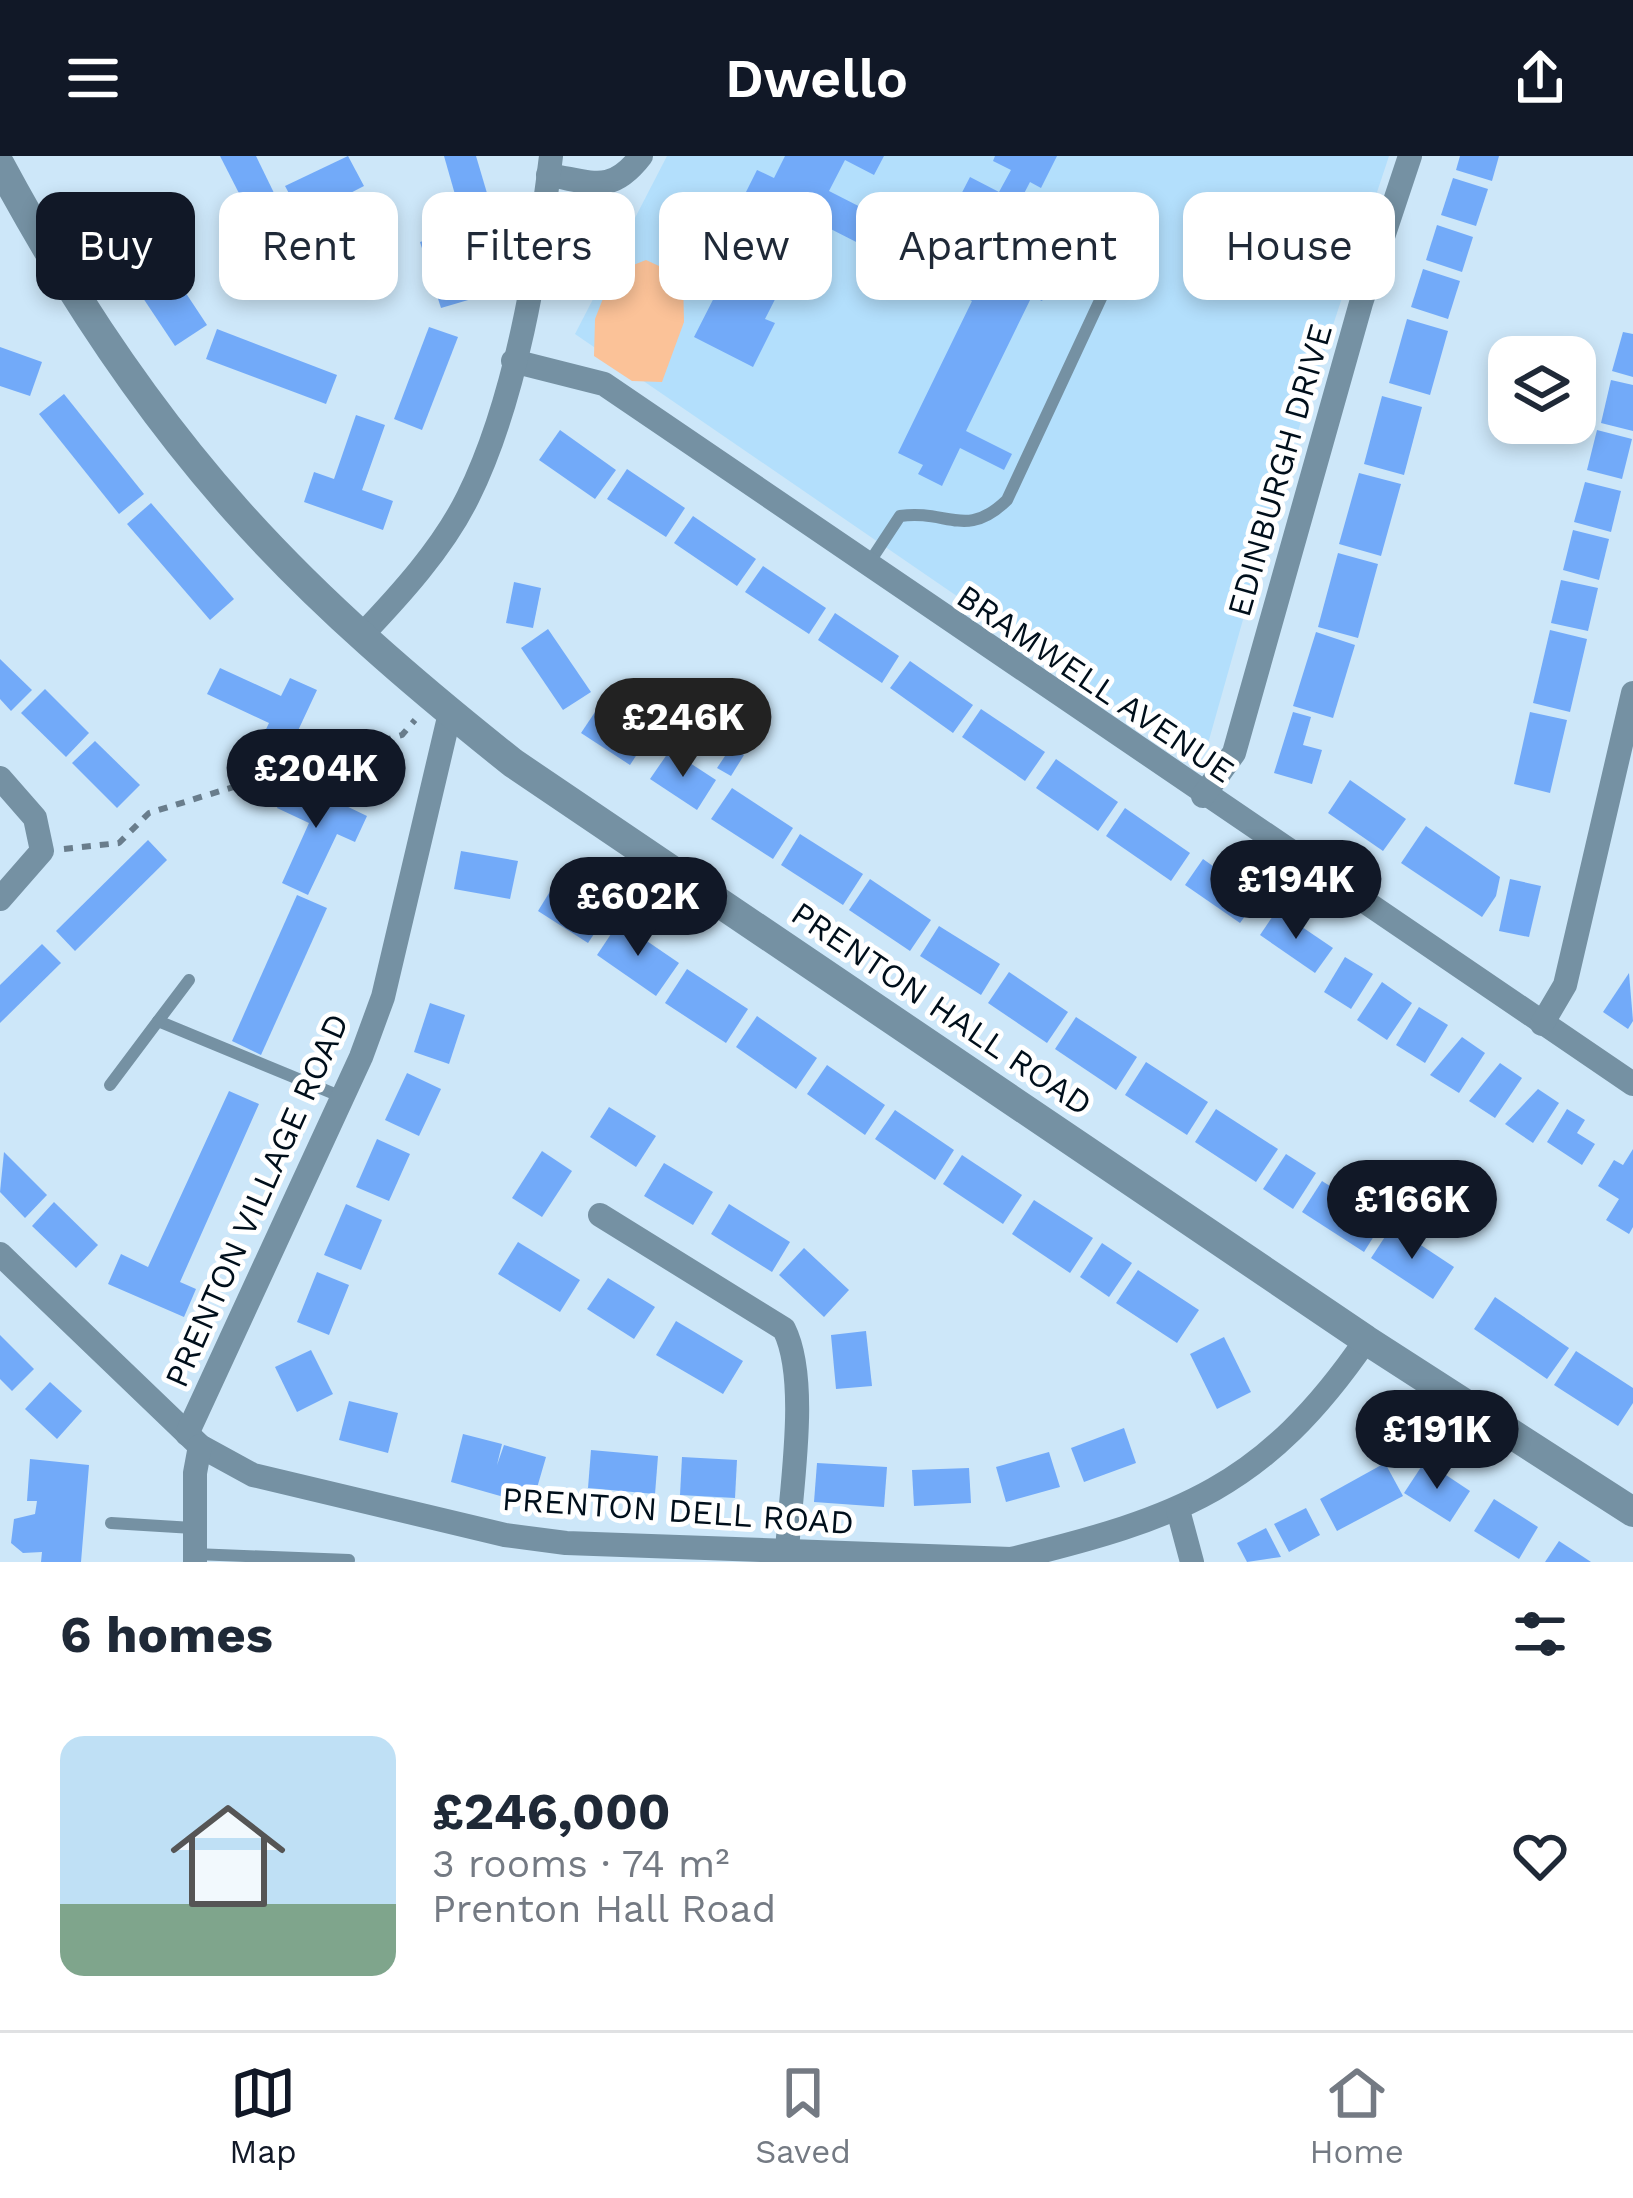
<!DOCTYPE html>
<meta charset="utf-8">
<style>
:root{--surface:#fff;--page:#f6f6f7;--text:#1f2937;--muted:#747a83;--line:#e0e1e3;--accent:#111827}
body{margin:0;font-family:"Work Sans",sans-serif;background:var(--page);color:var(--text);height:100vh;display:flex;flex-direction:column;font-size:45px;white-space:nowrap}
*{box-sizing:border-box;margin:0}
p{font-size:39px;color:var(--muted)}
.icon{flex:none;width:66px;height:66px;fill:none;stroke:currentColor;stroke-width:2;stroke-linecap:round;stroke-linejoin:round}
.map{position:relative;height:1406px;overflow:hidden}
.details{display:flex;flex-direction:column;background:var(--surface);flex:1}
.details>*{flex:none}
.hud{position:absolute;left:36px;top:36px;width:1563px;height:108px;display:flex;gap:24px}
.tools{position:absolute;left:1488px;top:180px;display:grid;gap:24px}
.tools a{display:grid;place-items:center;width:108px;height:108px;border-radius:24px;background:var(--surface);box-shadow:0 6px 18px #0003;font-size:60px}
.price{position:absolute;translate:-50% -102px;padding:0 27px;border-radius:42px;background:var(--accent);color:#fff;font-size:39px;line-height:78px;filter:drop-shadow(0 3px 6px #0008)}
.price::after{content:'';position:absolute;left:50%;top:72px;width:36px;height:27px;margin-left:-18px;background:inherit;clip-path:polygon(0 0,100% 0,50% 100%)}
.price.current{background:#222;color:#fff}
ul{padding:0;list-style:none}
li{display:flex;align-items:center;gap:36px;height:300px;padding:0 60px}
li+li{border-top:3px solid var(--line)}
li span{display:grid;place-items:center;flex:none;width:336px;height:240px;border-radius:24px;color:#555}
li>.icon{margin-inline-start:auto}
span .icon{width:144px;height:144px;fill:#fffc;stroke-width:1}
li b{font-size:51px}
h2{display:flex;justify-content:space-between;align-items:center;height:144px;padding:0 60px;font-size:51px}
.pill{padding:0 42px;border-radius:24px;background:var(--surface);box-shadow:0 6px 18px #0003;font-size:42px;line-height:108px}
.pill.current{background:var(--accent);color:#fff}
header{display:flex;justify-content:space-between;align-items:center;height:156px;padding:0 60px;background:var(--accent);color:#fff;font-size:54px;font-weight:600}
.tab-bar{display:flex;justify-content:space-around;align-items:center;height:168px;border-top:3px solid var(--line);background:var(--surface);font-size:33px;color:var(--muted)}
.tab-bar a{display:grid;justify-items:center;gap:6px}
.tab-bar .current{color:var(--accent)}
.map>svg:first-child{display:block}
.built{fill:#b3dffc}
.green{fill:#fbc298}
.building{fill:#72aaf9}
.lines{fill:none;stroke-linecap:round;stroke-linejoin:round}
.path{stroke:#697d8c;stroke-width:6;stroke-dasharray:9 9;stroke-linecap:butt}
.service{stroke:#7591a3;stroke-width:12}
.minor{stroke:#7591a3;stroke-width:24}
.tertiary{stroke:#7591a3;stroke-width:30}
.labels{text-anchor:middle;stroke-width:10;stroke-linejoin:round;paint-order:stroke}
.street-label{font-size:33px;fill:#000f1b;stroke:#fff}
</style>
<header><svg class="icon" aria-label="menu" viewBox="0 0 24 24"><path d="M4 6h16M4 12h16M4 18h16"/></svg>Dwello<svg class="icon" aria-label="share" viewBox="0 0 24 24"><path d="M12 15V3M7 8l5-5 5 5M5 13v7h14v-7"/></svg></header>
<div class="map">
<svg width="1633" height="1406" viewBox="0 0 1633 1406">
<rect width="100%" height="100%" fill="#cde7f9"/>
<path class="built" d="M667 0H1389L1287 308 1207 591 1190 600 575 178Z"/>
<path class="green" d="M646 104 683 121 684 166 662 226 632 225 594 200 595 163 613 117Z"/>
<g class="building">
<path d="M220 0H256L274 37 246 51Z"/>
<path d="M348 0 364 30 302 62 285 30Z"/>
<path d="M444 0H476L492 54 462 63Z"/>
<path d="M785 0H884L874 19 845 4 829 35 935 89 970 21 999 36 1011 14 993 5 995 0H1057L1041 32 1030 26 999 86 1057 114 1042 145 1032 140 966 275 1012 298 1004 314 960 292 942 330 918 318 923 309 898 297 972 145 815 65 765 163 775 167 753 211 694 181 748 75 731 66 757 14 774 22Z"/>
<path d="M1460 0H1499L1492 25 1456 14Z"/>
<path d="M1453 22 1488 33 1476 70 1441 59Z"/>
<path d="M119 36 207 169 175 190 87 58Z"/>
<path d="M1437 69 1473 81 1462 116 1426 104Z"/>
<path d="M454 75 475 142 441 152 420 86Z"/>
<path d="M1423 113 1460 125 1448 163 1411 151Z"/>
<path d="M1407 163 1448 175 1430 239 1389 227Z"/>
<path d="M429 171 458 181 422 274 394 263Z"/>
<path d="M217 173 337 219 326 248 206 203Z"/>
<path d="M1623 176 1633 178V221L1612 215Z"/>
<path d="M0 191 42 206 30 240 0 230Z"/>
<path d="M1611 224 1633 229V275L1601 267Z"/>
<path d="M64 238 144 338 119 358 39 258Z"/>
<path d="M1382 240 1422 251 1404 319 1364 308Z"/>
<path d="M356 259 385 269 362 334 393 345 383 374 304 346 314 316 334 323Z"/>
<path d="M560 274 616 314 595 343 539 304Z"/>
<path d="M1597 274 1632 283 1622 323 1587 314Z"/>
<path d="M627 313 685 352 666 381 607 343Z"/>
<path d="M1359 317 1401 328 1381 400 1339 388Z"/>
<path d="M1585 326 1621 335 1611 376 1574 366Z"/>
<path d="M151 347 234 443 210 464 127 368Z"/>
<path d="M693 360 756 403 737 430 674 387Z"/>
<path d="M1573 374 1609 383 1599 424 1563 414Z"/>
<path d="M1338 397 1378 408 1358 482 1318 471Z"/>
<path d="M763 410 826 452 809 478 745 436Z"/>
<path d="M1561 424 1598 432 1588 475 1551 467Z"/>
<path d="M514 426 541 432 533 472 506 467Z"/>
<path d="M835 457 899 500 882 527 818 484Z"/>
<path d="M548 473 591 536 563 554 521 492Z"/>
<path d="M1550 474 1587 483 1570 556 1533 547Z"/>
<path d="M1316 476 1355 489 1333 562 1293 550Z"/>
<path d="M0 503 32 534 11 555 0 543Z"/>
<path d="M910 505 973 549 953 577 890 532Z"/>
<path d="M220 512 281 540 290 522 317 534 281 611 254 598 269 567 207 538Z"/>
<path d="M45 533 89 577 66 601 21 557Z"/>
<path d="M601 547 649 580 630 609 581 577Z"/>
<path d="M981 553 1045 596 1025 625 962 581Z"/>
<path d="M1293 556 1311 561 1303 589 1322 594 1312 628 1274 617Z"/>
<path d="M1530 556 1567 564 1550 637 1514 628Z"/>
<path d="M95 585 140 629 117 652 72 607Z"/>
<path d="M731 591 744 599 731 620 717 612Z"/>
<path d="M670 594 716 624 697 654 650 623Z"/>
<path d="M1056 603 1118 646 1098 675 1036 632Z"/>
<path d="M290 623 367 660 355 686 337 678 308 739 282 727 309 667 277 652Z"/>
<path d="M1350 624 1406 663 1383 695 1328 657Z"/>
<path d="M732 632 793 672 773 703 711 663Z"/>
<path d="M1125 652 1190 697 1171 725 1106 680Z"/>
<path d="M1426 670 1500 721 1496 740 1482 761 1401 707Z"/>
<path d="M800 678 863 718 843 749 781 709Z"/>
<path d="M148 684 167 704 75 795 56 775Z"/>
<path d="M461 695 518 705 510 743 454 733Z"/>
<path d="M1203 703 1258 742 1240 767 1185 729Z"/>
<path d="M870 723 931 764 910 795 849 754Z"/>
<path d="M1510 723 1541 730 1529 781 1499 775Z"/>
<path d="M557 724 608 757 588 787 538 755Z"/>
<path d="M297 739 327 752 261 899 232 885Z"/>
<path d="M1277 754 1333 792 1315 817 1260 779Z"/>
<path d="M619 766 679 807 656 840 597 799Z"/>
<path d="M939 770 1000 808 981 839 920 800Z"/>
<path d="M42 788 61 807 0 867V829Z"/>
<path d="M1345 801 1373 818 1351 853 1324 836Z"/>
<path d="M687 813 748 853 726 887 665 847Z"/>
<path d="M1009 816 1068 856 1047 887 988 847Z"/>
<path d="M1629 817 1633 865 1628 873 1603 856Z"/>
<path d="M1382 826 1412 847 1387 884 1357 864Z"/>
<path d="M430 847 465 859 449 908 414 896Z"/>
<path d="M1419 851 1448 869 1425 907 1396 889Z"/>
<path d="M757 860 817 902 796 933 736 891Z"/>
<path d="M1076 861 1137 901 1116 934 1055 893Z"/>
<path d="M1462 881 1485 897 1459 937 1430 919Z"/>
<path d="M1146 906 1208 946 1187 979 1125 939Z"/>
<path d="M1500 907 1522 922 1495 962 1469 945Z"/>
<path d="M827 909 885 949 865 979 807 938Z"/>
<path d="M407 917 441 933 419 980 385 964Z"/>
<path d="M1538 933 1559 947 1533 987 1505 968Z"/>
<path d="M229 935 259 948 180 1126 196 1133 184 1161 108 1128 121 1098 148 1111Z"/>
<path d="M609 951 656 980 636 1011 590 981Z"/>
<path d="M1216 953 1278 993 1256 1026 1195 986Z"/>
<path d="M1567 953 1585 964 1577 977 1595 988 1582 1009 1547 986Z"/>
<path d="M895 954 954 994 935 1024 875 983Z"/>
<path d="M377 983 410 998 389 1045 356 1031Z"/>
<path d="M1633 993V1071L1629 1078 1606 1064 1619 1043 1598 1030 1614 1004 1623 1009Z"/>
<path d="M542 995 572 1015 542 1061 512 1042Z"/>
<path d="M4 996 47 1039 25 1062 0 1036Z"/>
<path d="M1286 998 1316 1017 1293 1053 1263 1033Z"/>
<path d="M962 999 1022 1039 1003 1068 943 1028Z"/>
<path d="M664 1007 713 1036 693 1069 644 1040Z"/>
<path d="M1322 1025 1384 1064 1364 1096 1302 1056Z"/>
<path d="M1034 1044 1093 1082 1070 1117 1012 1078Z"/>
<path d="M54 1046 98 1089 76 1112 32 1070Z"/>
<path d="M346 1048 382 1064 361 1114 324 1099Z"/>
<path d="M729 1048 790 1086 772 1116 711 1078Z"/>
<path d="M1392 1070 1454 1111 1433 1143 1371 1102Z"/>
<path d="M518 1086 580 1124 560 1156 498 1118Z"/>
<path d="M1102 1087 1132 1107 1109 1141 1080 1121Z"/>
<path d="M804 1092 849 1134 824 1161 779 1119Z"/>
<path d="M1138 1114 1199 1154 1177 1187 1116 1147Z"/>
<path d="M317 1116 349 1129 329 1179 297 1166Z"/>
<path d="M608 1122 655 1151 634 1183 587 1153Z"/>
<path d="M1495 1141 1569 1192 1547 1223 1474 1173Z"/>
<path d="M676 1165 743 1205 723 1238 656 1199Z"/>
<path d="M866 1175 872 1230 836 1233 831 1179Z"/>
<path d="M0 1179 34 1213 12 1235 0 1223Z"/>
<path d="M1224 1181 1251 1236 1217 1253 1190 1198Z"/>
<path d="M311 1194 333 1238 297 1256 275 1211Z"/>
<path d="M1576 1195 1633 1232V1247L1618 1270 1554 1229Z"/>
<path d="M50 1226 82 1255 57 1283 25 1253Z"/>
<path d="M349 1245 398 1257 388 1297 339 1284Z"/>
<path d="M1124 1272 1136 1307 1084 1326 1071 1292Z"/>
<path d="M463 1278 502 1288 497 1309 504 1289 546 1301 532 1349 451 1326Z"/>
<path d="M591 1294 658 1300 655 1338 588 1332Z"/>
<path d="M1049 1296 1060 1331 1006 1346 996 1311Z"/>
<path d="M682 1301 737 1304 735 1342 680 1339Z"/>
<path d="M30 1303 89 1309 81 1406H41L42 1396 23 1397 11 1387 14 1363 35 1358 37 1345H27Z"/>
<path d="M1425 1305 1470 1335 1450 1366 1404 1337Z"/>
<path d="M817 1307 887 1311 884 1351 814 1346Z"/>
<path d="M1385 1307 1403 1340 1337 1375 1320 1343Z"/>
<path d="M969 1312 971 1347 914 1350 912 1314Z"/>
<path d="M1494 1343 1538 1371 1519 1403 1474 1375Z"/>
<path d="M1306 1352 1320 1379 1289 1396 1274 1368Z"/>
<path d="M1266 1372 1281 1401 1247 1406 1237 1387Z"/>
<path d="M1559 1385 1582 1400 1591 1406H1545Z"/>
</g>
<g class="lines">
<path class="path" d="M64 693 119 687 149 657 402 579 415 564"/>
<g class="service">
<path d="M867 410 900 360C947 353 966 384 1007 344L1109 125"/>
<path d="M158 865 189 824"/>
<path d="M110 929 158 865 342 941"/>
<path d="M111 1367 193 1372"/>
<path d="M194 1398 349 1404"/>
</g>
<g class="minor">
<path d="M548 19C593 26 611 39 641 0"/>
<path d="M513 205 604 228 1633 928"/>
<path d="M361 480C400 439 443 392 468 341 516 244 538 108 551 0"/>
<path d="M0 622 35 662 42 695 0 743"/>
<path d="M1203 640 1234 597 1361 147 1410 0"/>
<path d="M1542 868 1565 829 1633 537"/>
<path d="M600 1059 784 1173C810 1225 790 1337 787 1396"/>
<path d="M0 1098 200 1290 253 1319 505 1379 566 1387 1011 1403C1180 1362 1265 1331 1366 1184"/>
<path d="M187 1278 361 901 383 841 450 557"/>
<path d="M1178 1354 1192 1406"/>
<path d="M195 1406V1317L200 1290"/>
</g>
<path class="tertiary" d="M0 9C65 130 145 252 237 355 320 448 415 529 513 607L1366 1184 1633 1356"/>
</g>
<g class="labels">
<g class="street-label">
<text transform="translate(1279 314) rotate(-74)" y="12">EDINBURGH DRIVE</text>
<text transform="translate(1096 527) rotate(34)" y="12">BRAMWELL AVENUE</text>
<text transform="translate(942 852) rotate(34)" y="12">PRENTON HALL ROAD</text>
<text transform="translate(256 1044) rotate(-66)" y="12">PRENTON VILLAGE ROAD</text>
<text transform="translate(678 1354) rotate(4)" y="12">PRENTON DELL ROAD</text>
</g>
</g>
</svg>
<div class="tools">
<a><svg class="icon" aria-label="layers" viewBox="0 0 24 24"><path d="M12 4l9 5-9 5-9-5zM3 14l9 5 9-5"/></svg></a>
</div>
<b class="price current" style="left:683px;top:624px">£246K</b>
<b class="price" style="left:316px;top:675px">£204K</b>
<b class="price" style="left:1296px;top:786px">£194K</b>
<b class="price" style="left:638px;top:803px">£602K</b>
<b class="price" style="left:1412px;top:1106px">£166K</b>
<b class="price" style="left:1437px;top:1336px">£191K</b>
<div class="hud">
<a class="pill current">Buy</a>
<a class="pill">Rent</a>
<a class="pill">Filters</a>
<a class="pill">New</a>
<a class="pill">Apartment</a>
<a class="pill">House</a>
</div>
</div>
<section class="details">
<h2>6 homes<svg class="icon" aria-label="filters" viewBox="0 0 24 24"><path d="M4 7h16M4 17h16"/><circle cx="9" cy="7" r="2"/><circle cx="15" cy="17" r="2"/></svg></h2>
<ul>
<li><span style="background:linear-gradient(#bfe0f5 70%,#7fa58c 0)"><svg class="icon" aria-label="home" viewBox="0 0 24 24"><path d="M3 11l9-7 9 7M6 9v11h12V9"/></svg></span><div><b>£246,000</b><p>3 rooms · 74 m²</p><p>Prenton Hall Road</p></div><svg class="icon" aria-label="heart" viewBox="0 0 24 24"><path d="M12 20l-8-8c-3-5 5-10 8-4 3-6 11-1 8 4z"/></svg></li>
</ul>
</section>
<nav class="tab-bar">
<a class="current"><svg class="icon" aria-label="map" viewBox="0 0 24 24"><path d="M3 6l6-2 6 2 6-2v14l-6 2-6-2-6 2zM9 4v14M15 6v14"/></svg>Map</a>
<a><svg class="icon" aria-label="saved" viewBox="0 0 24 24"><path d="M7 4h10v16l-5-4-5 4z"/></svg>Saved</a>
<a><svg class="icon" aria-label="home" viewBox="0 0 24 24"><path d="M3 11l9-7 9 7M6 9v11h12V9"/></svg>Home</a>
</nav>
